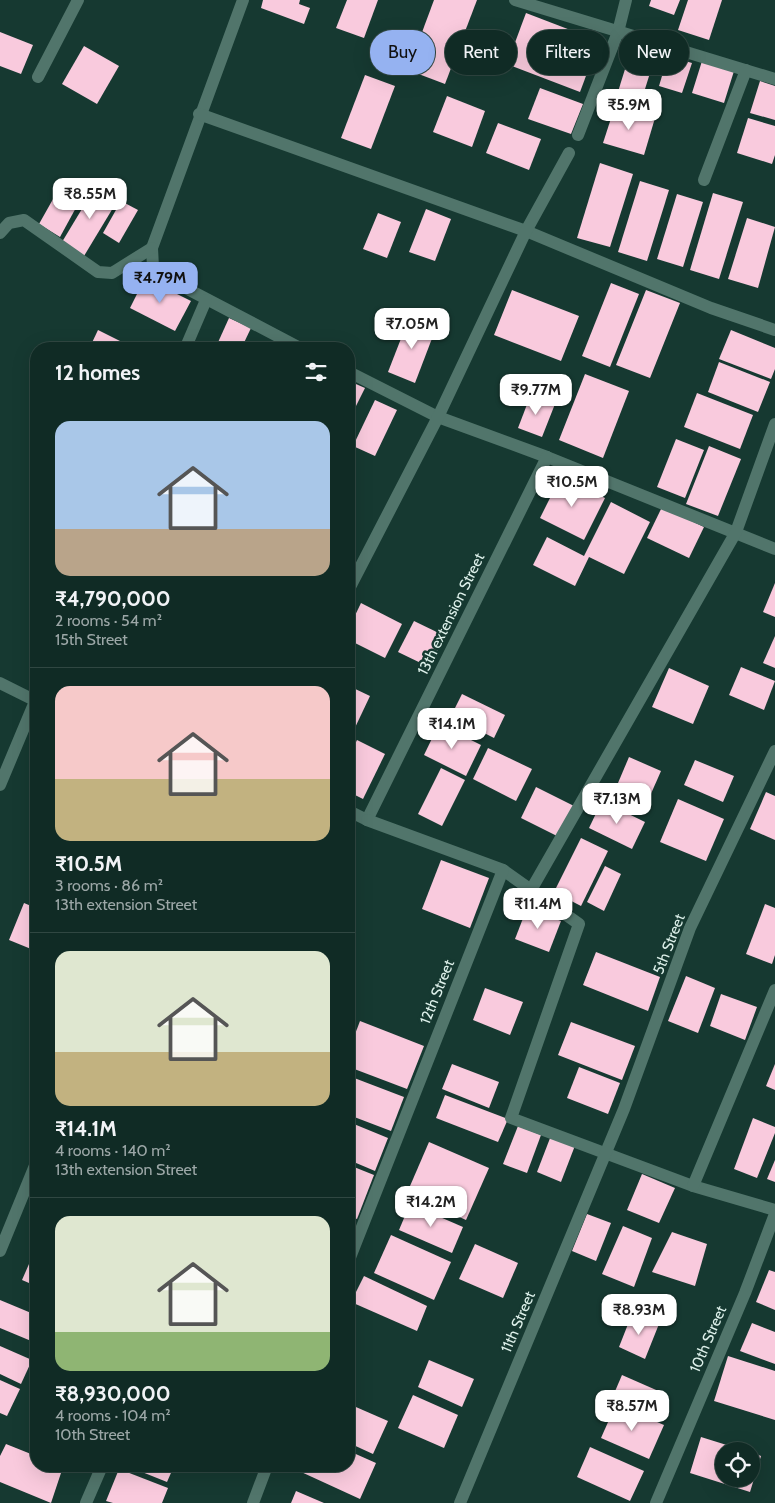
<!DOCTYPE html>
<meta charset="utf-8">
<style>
:root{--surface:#102b25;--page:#1e3732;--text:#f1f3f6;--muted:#9ca7a7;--line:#304742;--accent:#95b2f1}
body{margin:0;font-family:Cabin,sans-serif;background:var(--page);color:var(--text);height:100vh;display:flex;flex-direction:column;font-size:19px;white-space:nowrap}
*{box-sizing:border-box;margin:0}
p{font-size:16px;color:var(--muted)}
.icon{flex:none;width:28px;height:28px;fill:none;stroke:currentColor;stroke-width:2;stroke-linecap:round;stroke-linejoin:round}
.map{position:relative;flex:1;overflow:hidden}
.sheet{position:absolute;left:30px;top:342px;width:325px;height:1130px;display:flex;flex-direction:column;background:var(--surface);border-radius:20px;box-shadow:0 5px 20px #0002,0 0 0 1px var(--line)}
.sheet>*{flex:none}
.top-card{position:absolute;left:370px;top:30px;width:330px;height:45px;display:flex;gap:10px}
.tools{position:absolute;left:715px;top:1442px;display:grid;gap:10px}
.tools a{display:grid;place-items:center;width:45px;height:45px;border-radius:50%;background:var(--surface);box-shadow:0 5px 20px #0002,0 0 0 1px var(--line);font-size:25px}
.price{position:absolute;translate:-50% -42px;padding:0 11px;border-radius:10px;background:#fff;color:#222;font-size:16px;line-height:32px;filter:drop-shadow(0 1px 2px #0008)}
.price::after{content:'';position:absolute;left:50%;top:30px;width:15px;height:11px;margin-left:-8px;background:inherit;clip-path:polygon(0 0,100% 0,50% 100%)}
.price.active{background:var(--accent);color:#111}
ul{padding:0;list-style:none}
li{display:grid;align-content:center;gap:10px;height:265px;padding:0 25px}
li+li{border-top:1px solid var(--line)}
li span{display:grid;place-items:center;height:155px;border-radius:15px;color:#555}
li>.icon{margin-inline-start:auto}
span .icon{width:90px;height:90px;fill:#fffc;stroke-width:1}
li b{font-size:21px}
h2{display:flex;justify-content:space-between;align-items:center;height:60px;padding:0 25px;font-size:21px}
.chip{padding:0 18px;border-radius:22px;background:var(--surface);box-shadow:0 5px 20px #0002,0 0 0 1px var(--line);font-size:18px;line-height:45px}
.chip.active{background:var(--accent);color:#111}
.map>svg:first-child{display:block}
.building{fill:#f9cadd}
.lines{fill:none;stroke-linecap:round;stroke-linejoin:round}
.minor{stroke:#51756b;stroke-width:12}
.labels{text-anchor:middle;stroke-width:5;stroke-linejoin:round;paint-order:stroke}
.street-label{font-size:15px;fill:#def1eb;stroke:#163931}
</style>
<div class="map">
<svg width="775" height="1503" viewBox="0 0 775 1503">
<rect width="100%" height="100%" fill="#163931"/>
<g class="building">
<path d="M263 0H300L299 4 310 8 304 24 261 8Z"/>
<path d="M347 0H378L364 38 336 28Z"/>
<path d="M434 0H477L445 84 408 70Z"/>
<path d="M651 0H680L674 15 649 6Z"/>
<path d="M688 0H722L709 40 678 30Z"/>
<path d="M526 13 599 41 580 92 507 64Z"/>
<path d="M0 32 33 45 21 74 0 66Z"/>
<path d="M84 46 119 66 97 104 62 84Z"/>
<path d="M630 53 654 60 641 102 617 95Z"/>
<path d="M668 56 692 63 682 93 659 86Z"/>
<path d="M702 61 734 71 724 103 692 93Z"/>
<path d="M365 75 395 86 371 149 341 138Z"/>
<path d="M760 81 775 86V120L750 113Z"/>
<path d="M540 88 583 104 571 134 528 119Z"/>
<path d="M447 96 485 111 472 147 433 132Z"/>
<path d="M615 106 655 118 644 155 603 143Z"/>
<path d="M748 118 775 126V155L772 164 737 153Z"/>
<path d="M498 123 541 139 529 170 486 153Z"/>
<path d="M600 163 633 174 610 247 577 238Z"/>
<path d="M640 181 669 190 647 261 618 252Z"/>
<path d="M97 184 119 198 84 256 62 242Z"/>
<path d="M57 192 78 204 60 237 39 224Z"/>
<path d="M713 193 743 202 719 279 690 270Z"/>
<path d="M677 194 703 202 683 267 657 259Z"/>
<path d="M121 201 138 210 119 243 103 233Z"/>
<path d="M426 209 451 219 435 261 409 252Z"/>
<path d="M378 213 401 222 387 258 363 249Z"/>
<path d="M747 218 775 227 758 288 728 279Z"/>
<path d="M145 278 191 301 175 331 130 308Z"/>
<path d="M611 283 639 294 610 367 582 356Z"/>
<path d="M512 290 579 316 561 361 494 335Z"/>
<path d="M646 290 680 303 650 378 616 365Z"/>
<path d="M229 318 251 328 241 349H215Z"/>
<path d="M409 318 436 328 415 383 388 372Z"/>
<path d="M98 330 136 349H89Z"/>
<path d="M731 330 775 348V369L771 379 719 359Z"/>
<path d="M719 362 770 382 758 412 708 392Z"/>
<path d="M585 374 629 391 603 458 559 440Z"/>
<path d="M349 381 365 388 349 420Z"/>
<path d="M697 393 753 415 740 449 684 427Z"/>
<path d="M531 394 555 404 542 437 518 428Z"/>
<path d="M375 400 397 410 375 456 353 446Z"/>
<path d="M676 439 704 450 685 498 657 487Z"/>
<path d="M709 446 741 459 718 516 686 504Z"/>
<path d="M561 476 605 498 584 540 540 518Z"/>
<path d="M611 502 650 522 624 574 589 557 575 586 533 565 547 537 584 556Z"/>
<path d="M662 507 704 527 689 558 647 538Z"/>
<path d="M775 583V617L763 612Z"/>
<path d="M361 603 402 624 385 658 349 640V628Z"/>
<path d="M414 621 445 636 429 667 398 652Z"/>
<path d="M775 636V668L763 663Z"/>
<path d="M741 667 775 681 764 710 729 695Z"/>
<path d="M669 668 709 686 693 724 652 707Z"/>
<path d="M349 686 370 696 352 734 349 733Z"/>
<path d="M462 694 505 715 494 738 451 716Z"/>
<path d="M439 724 481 745 466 776 424 755Z"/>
<path d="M357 740 385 754 363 799 349 792V757Z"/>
<path d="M488 748 532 769 516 801 473 779Z"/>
<path d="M629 757 661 771 650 796 618 783Z"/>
<path d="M695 760 734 776 723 802 684 785Z"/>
<path d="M441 768 465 780 442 826 418 814Z"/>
<path d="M536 787 574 806 559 837 521 818Z"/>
<path d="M766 792 775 796V840L750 829Z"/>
<path d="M678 799 724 819 706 861 660 842Z"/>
<path d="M602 801 645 822 632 849 589 828Z"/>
<path d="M581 838 608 851 581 906 554 892Z"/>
<path d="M441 860 489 878 470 928 422 909Z"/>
<path d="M605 866 621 874 604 911 587 902Z"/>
<path d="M24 903 36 908V951L9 940Z"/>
<path d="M765 904 775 908V955L772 964 746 954Z"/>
<path d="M527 908 561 921 549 952 515 939Z"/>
<path d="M596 952 660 977 648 1011 583 985Z"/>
<path d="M686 976 715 988 698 1033 668 1021Z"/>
<path d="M485 988 523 1002 510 1035 473 1020Z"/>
<path d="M721 994 757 1007 745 1040 710 1026Z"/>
<path d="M360 1021 424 1046 407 1089 349 1067V1050Z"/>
<path d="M571 1022 635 1046 622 1080 558 1055Z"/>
<path d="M452 1064 499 1082 489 1108 442 1089Z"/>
<path d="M775 1064V1090L766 1086Z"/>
<path d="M579 1067 620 1083 608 1114 567 1098Z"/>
<path d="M349 1076 404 1097 391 1131 349 1115Z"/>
<path d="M445 1095 508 1119 498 1142 436 1118Z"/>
<path d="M753 1118 775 1127V1133L757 1178 734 1169Z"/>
<path d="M349 1122 388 1138 375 1171 349 1160Z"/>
<path d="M518 1126 541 1135 527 1173 503 1164Z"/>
<path d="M552 1133 576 1143 561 1182 537 1172Z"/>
<path d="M429 1142 489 1168 466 1220 407 1193Z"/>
<path d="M775 1160V1182L767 1179Z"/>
<path d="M349 1165 374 1175 357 1219 349 1216Z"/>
<path d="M642 1174 675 1188 659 1223 627 1210Z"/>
<path d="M410 1204 463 1227 452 1253 399 1230Z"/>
<path d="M587 1214 611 1223 596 1261 572 1251Z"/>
<path d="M623 1226 652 1238 634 1287 602 1274Z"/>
<path d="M672 1232 707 1244 695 1286 652 1272Z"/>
<path d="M391 1235 451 1262 434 1300 374 1273Z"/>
<path d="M475 1244 518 1263 503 1298 459 1279Z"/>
<path d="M36 1248V1286L22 1280Z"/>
<path d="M769 1270 775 1272V1310L756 1302Z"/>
<path d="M364 1276 427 1306 417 1331 351 1302Z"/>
<path d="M0 1300 36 1315V1343L0 1328Z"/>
<path d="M632 1314 659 1324 645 1359 619 1347Z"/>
<path d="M752 1323 775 1332V1364L740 1351Z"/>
<path d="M0 1346 32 1360 21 1384 0 1374Z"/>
<path d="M728 1356 775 1371V1420L714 1401Z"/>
<path d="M429 1360 474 1379 462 1407 418 1387Z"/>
<path d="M622 1375 663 1393 654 1413 613 1396Z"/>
<path d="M0 1380 20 1389 7 1416 0 1413Z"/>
<path d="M413 1395 458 1415 444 1448 398 1428Z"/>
<path d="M349 1404 388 1421 373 1454 349 1443Z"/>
<path d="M616 1404 664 1425 649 1459 601 1438Z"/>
<path d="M701 1437 746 1451H724V1479H751V1452L761 1456 750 1492 690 1473Z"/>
<path d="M6 1444 36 1456V1466L63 1467 51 1503 0 1482V1456Z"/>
<path d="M590 1447 644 1471 630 1501 577 1477Z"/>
<path d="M349 1451 376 1463 360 1499 299 1471 301 1466H349Z"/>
<path d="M127 1466H174L167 1482Z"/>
<path d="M119 1469 168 1488 162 1503H113L106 1501Z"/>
<path d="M296 1491 324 1503H291Z"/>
</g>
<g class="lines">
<g class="minor">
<path d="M243 0 152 248 153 267 157 273 302 349"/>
<path d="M515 0 775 79"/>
<path d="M38 77 78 0"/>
<path d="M199 114 526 231 711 308 775 330"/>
<path d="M578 135 618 32 626 0"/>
<path d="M704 180 746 70"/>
<path d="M0 233 9 223 24 220 98 272 112 273 152 248"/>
<path d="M185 349 206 300"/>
<path d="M349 372 438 417 547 457 775 549"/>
<path d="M349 589 438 417 526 231 569 153"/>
<path d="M0 683 36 701"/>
<path d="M0 785 36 699"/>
<path d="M349 811 367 820 547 457"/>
<path d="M503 870 579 924 511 1118 693 1186 775 1210"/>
<path d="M531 890 736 532 775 424"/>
<path d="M693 1186 775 990"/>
<path d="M0 1251 36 1163"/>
<path d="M349 1260 503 870 367 820"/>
<path d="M86 1503 102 1466"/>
<path d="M253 1503 267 1466"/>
<path d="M460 1503 624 1109 690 928 775 751"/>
<path d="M656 1503 745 1293 775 1214"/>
</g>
</g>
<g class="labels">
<g class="street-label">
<text transform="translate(451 614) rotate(-64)" y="5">13th extension Street</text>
<text transform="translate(669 944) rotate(-69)" y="5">5th Street</text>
<text transform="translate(437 992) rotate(-68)" y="5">12th Street</text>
<text transform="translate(518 1322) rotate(-67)" y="5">11th Street</text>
<text transform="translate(708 1339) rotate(-67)" y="5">10th Street</text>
</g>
</g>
</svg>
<div class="tools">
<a><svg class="icon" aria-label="locate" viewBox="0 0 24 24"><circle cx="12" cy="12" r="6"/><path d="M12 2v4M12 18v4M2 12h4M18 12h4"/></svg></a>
</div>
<b class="price" style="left:629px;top:131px">₹5.9M</b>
<b class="price" style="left:90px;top:220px">₹8.55M</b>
<b class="price active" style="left:160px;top:304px">₹4.79M</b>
<b class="price" style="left:412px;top:350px">₹7.05M</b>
<b class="price" style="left:536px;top:416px">₹9.77M</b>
<b class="price" style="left:572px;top:508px">₹10.5M</b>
<b class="price" style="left:452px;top:750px">₹14.1M</b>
<b class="price" style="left:617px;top:825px">₹7.13M</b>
<b class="price" style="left:538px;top:930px">₹11.4M</b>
<b class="price" style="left:431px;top:1228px">₹14.2M</b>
<b class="price" style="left:639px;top:1336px">₹8.93M</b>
<b class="price" style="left:632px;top:1432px">₹8.57M</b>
<div class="top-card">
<a class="chip active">Buy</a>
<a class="chip">Rent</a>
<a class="chip">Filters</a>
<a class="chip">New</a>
</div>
<section class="sheet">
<h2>12 homes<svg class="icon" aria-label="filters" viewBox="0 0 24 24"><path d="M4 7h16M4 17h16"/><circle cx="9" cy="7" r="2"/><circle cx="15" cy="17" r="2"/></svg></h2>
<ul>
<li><span style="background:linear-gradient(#a9c7e8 70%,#b9a48a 0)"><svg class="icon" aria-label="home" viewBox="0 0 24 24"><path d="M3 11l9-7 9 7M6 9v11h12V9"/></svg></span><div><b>₹4,790,000</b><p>2 rooms · 54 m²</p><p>15th Street</p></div></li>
<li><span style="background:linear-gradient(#f6c9c9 60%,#c2b280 0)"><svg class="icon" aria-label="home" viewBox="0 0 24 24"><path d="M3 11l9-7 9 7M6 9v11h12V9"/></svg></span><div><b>₹10.5M</b><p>3 rooms · 86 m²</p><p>13th extension Street</p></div></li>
<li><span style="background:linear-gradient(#dfe7d0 65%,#c2b280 0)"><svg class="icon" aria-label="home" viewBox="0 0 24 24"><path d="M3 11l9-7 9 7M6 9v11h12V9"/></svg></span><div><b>₹14.1M</b><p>4 rooms · 140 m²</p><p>13th extension Street</p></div></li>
<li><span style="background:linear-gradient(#dfe7d0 75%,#8fb573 0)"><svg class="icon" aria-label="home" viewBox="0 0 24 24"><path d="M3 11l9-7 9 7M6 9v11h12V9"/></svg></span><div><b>₹8,930,000</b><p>4 rooms · 104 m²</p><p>10th Street</p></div></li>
</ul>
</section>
</div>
